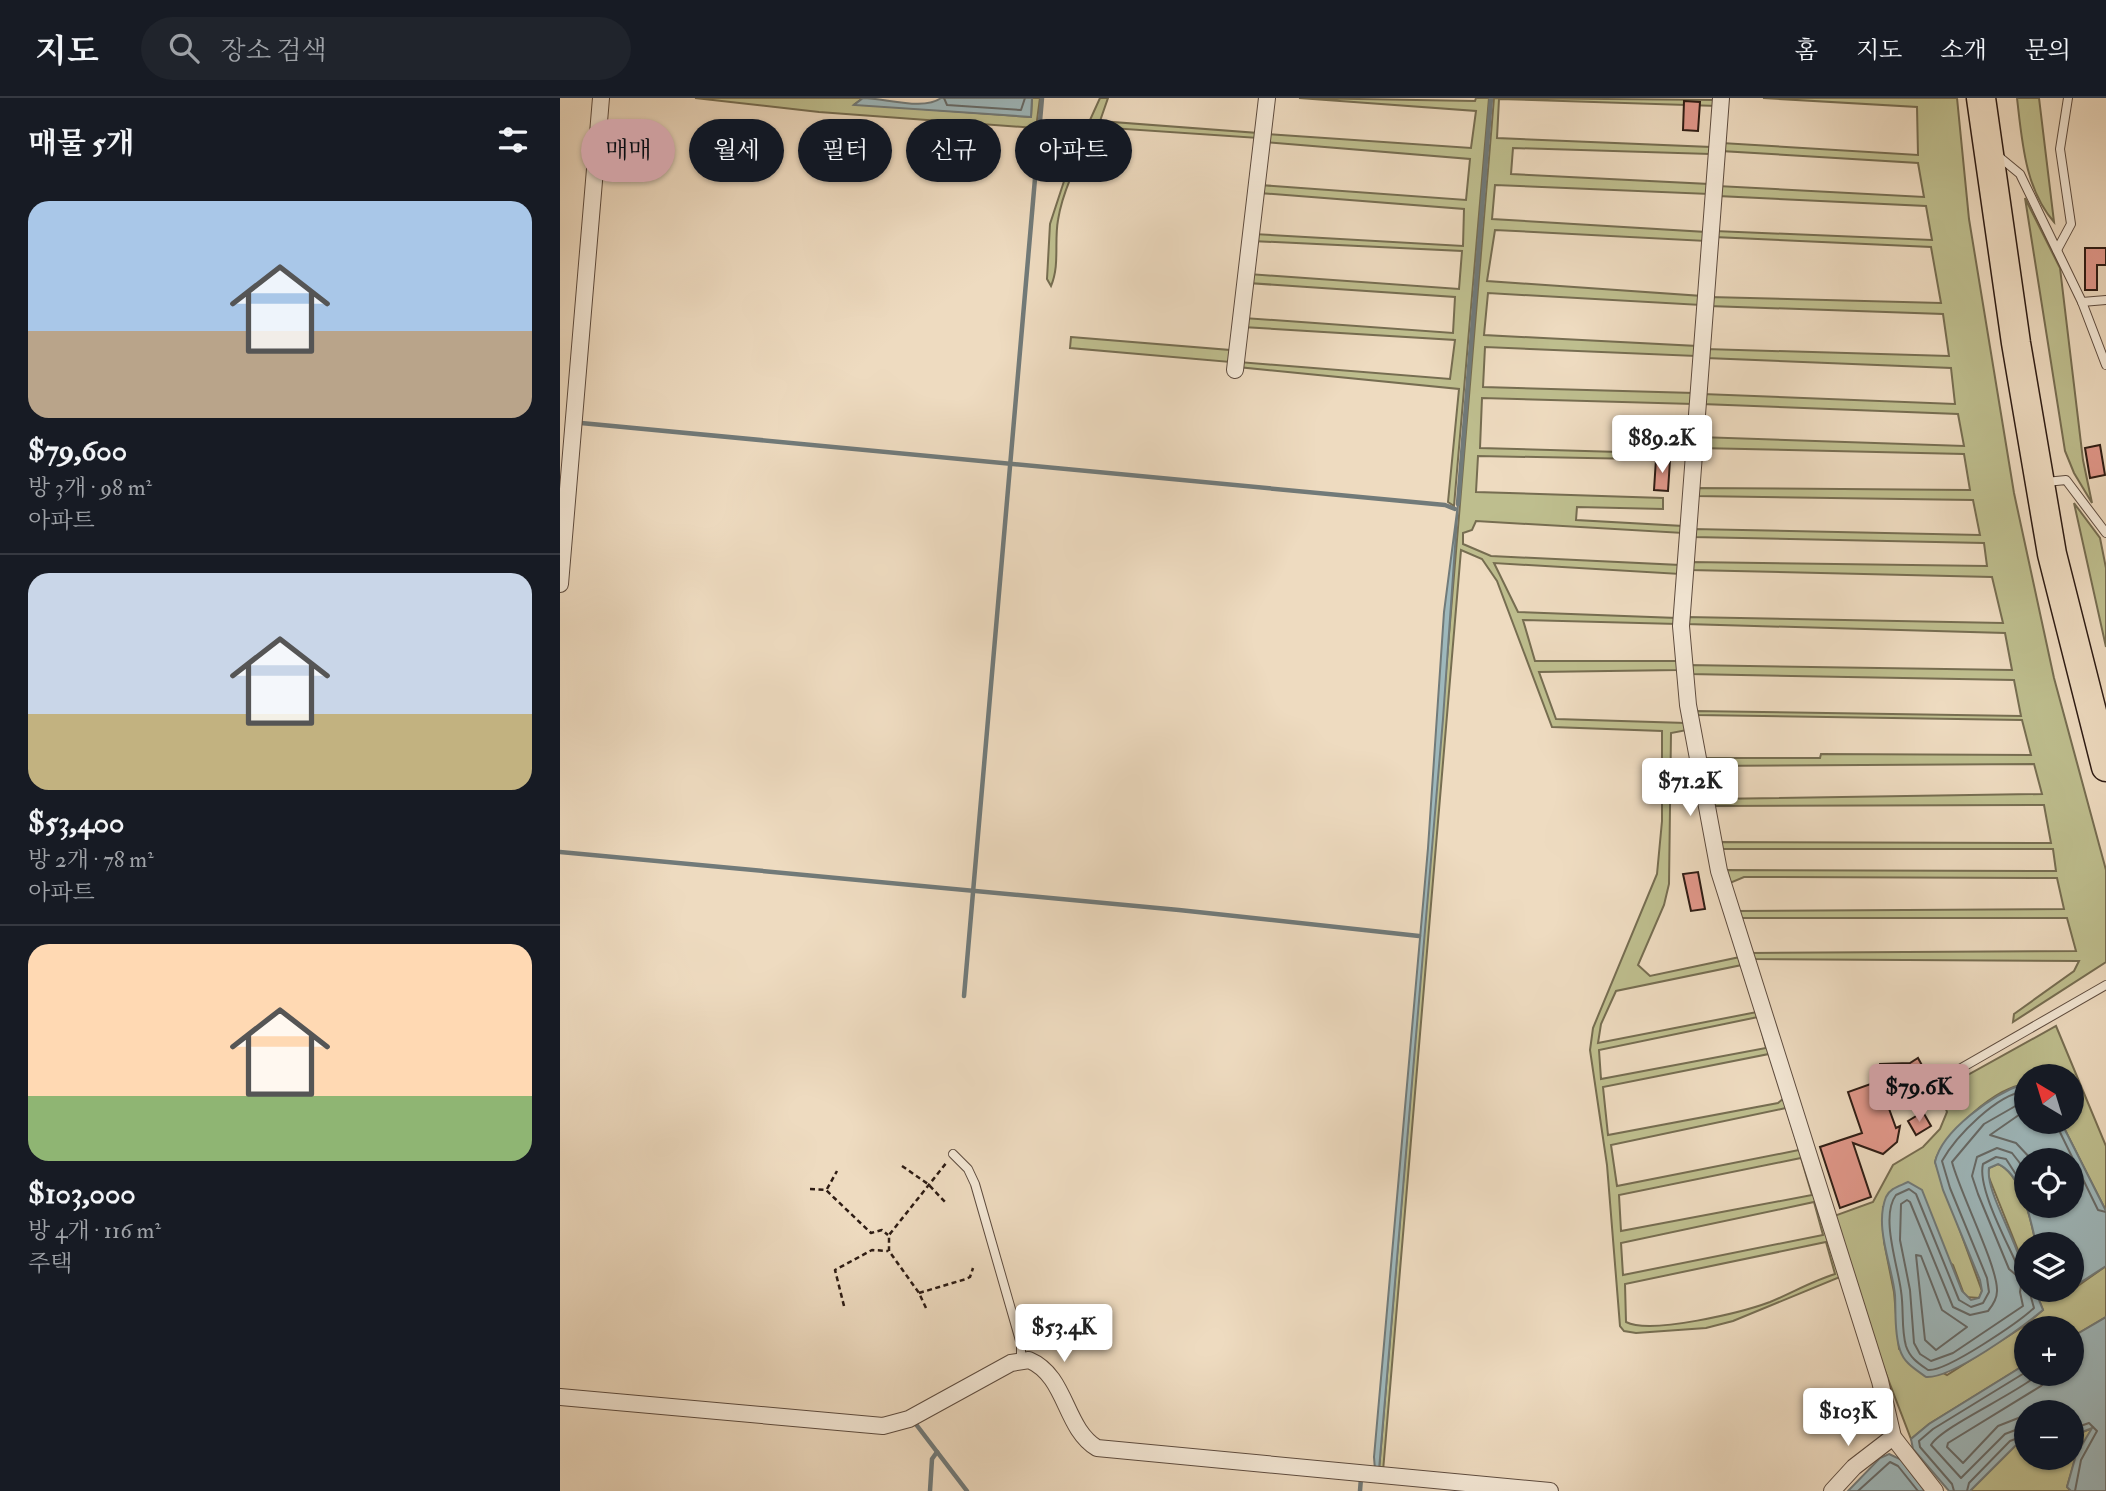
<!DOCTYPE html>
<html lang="ko">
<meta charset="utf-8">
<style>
:root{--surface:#171b24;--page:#20242c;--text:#f1f3f6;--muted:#9ea1a6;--line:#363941;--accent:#c59692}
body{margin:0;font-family:"IM FELL Double Pica","Noto Serif KR",serif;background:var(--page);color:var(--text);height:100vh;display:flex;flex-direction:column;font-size:26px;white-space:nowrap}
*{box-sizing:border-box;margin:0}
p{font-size:23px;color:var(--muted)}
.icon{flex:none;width:38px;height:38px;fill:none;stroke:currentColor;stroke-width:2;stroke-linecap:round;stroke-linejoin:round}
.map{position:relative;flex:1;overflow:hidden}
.panel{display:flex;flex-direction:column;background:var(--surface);width:560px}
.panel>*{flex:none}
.top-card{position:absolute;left:21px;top:21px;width:665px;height:63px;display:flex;gap:14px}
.needle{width:46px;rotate:322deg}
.controls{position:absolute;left:1454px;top:966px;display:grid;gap:14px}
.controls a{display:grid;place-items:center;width:70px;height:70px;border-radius:50%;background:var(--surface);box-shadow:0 2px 5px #0004;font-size:35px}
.price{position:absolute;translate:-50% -60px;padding:0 16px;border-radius:7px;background:#fff;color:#222;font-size:23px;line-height:46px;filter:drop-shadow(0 2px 4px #0008)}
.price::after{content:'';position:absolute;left:50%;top:42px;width:21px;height:16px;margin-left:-10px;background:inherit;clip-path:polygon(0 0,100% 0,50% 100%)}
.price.active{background:var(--accent);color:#111}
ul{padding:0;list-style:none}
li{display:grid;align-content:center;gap:14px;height:371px;padding:0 28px}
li+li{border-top:2px solid var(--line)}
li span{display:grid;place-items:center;height:217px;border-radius:21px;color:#555}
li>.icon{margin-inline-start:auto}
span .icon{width:126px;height:126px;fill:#fffc;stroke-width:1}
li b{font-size:30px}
h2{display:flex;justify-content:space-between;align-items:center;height:84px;padding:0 28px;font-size:30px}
.pill{padding:0 24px;border-radius:32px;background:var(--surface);box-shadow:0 2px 5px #0004;font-size:24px;line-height:63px}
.pill.active{background:var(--accent);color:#111}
header{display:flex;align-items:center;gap:42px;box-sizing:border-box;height:98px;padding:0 35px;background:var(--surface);border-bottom:2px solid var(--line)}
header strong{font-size:33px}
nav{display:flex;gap:38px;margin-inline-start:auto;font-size:24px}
.search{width:490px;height:63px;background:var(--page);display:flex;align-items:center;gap:18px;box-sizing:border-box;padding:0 24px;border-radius:38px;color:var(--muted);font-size:26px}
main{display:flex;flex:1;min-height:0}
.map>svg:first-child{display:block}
.green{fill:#bebe8e;stroke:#766d51;stroke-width:2;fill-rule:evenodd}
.water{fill:#9eb8bc;stroke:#717a79;stroke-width:2;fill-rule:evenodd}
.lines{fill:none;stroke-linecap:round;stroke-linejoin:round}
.shore{stroke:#666a68;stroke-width:2}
.stream{stroke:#717a79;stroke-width:4.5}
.building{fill:#e2988b;stroke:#2e1c14;stroke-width:2}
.lane-casing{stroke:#5e4c3f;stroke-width:10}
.street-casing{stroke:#5e4c3f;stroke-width:18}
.highway-casing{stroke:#2e1c14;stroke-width:31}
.path{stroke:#2e1c14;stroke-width:2.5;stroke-dasharray:5 3.5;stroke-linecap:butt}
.lane{stroke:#f4e8d6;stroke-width:8}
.street{stroke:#f4e8d6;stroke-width:16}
.highway{stroke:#eedbc0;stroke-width:28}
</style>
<header>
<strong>지도</strong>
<div class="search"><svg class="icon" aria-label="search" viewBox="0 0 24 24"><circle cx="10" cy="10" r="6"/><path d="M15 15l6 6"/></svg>장소 검색</div>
<nav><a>홈</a><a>지도</a><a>소개</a><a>문의</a></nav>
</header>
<main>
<section class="panel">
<h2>매물 5개<svg class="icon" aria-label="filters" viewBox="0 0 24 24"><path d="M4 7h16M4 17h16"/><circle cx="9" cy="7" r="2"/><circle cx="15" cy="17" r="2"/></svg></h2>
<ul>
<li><span style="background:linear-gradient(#a9c7e8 60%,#b9a48a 0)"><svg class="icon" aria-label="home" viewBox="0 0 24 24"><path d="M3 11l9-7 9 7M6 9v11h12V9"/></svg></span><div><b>$79,600</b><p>방 3개 · 98 m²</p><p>아파트</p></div></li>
<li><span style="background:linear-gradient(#c9d6e8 65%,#c2b280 0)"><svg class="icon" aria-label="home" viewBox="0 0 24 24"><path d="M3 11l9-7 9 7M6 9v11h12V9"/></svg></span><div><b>$53,400</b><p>방 2개 · 78 m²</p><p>아파트</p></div></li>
<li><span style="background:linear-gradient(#ffd9b3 70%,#8fb573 0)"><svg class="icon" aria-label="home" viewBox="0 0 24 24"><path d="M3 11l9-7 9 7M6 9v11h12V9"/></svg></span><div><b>$103,000</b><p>방 4개 · 116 m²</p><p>주택</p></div></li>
</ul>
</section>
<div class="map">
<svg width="1546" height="1393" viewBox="0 0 1546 1393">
<rect width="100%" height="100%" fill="#eedbc0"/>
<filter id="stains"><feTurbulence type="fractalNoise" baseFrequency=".00286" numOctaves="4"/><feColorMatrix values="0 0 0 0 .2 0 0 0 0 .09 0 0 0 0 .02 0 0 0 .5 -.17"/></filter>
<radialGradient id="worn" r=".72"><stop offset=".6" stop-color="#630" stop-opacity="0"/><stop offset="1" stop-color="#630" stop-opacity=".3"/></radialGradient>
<g class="green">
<path d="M135 0H303L295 6 471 19 472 0H480L476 30 259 14Z"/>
<path d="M540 0H548L540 23 698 35V40L536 29C520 57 503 90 498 122 494 144 500 167 491 188L487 181 490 126 509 68Z"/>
<path d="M739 0 915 3 916 0H929L894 408 888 404 899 291 678 269 679 264 890 281 895 242 683 229 684 220 893 235 895 199 688 185 689 176 899 191 902 153 692 143 694 136 903 148 904 111 699 95 700 87 906 102 910 61 705 44 707 36 911 50 916 13Z"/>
<path d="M934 0 1157 2V8L939 1 937 40 1151 49 1150 56 953 50 951 76 1149 86V96L935 87 932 121 1146 134V143L935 132 927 183 1142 198 1141 207 928 195 924 237 1137 248 1136 258 925 249 923 289 1134 295 1133 306 922 300 920 350 1129 356V362L918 358 916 394 1103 400V411L1017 409 1016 422 1123 428V435L916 423 912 432 903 435V446L931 458 1120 467V476L934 465 958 514 1117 520V526L963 522 975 563H1117L1118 572 979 574 996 621 1126 625 1127 632 1111 635 1109 786 1104 807 1078 867 1090 878 1180 859 1280 1179 1173 1223 1146 1230 1076 1235 1064 1233 1060 1228 1047 1067 1030 952 1033 930 1097 776 1102 723V633L992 629 937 483 922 461 901 452 823 1373 819 1372ZM1182 867 1197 914 1038 945 1041 926 1056 893ZM1198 919 1206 950 1041 981 1039 952ZM1209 956 1224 1000 1218 1005 1048 1037 1043 989ZM1226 1010 1239 1052 1057 1088 1051 1047ZM1241 1060 1252 1097 1061 1133 1059 1097ZM1254 1104 1263 1137 1063 1177 1061 1145ZM1266 1144 1275 1176C1252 1183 1232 1195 1210 1204 1183 1214 1091 1237 1066 1224L1065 1186Z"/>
<path d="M1203 0H1397L1409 121 1454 395 1494 580 1546 772V864L1453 924 1454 916 1514 873 1519 863 1193 861 1191 855 1516 853 1507 820H1180L1178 813 1504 811 1497 780 1184 779 1170 785 1166 772 1496 773 1493 751H1161L1159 744 1491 745 1484 707 1151 708 1150 701 1482 696 1474 666 1143 668 1142 660H1260L1261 656 1471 657 1462 622 1136 617 1135 613 1461 618 1454 582 1129 576 1127 567 1452 572 1445 535 1126 526 1127 519 1443 525 1432 479 1130 472 1131 464 1427 468 1424 445 1132 439 1133 431 1420 437 1413 402 1135 398V390L1410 392 1404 356 1138 350 1139 339 1404 348 1398 316 1142 306 1143 296 1395 306 1391 270 1146 260V251L1389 258 1383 216 1149 208 1150 199 1381 205 1371 149 1154 139 1155 133 1372 142 1366 108 1158 98V88L1364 99 1358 65 1161 53 1162 45 1358 57 1357 9Z"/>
<path d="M1457 0H1479L1494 124C1465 91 1462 43 1457 0Z"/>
<path d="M1465 100 1500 170 1523 362 1532 405 1514 375 1505 353Z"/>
<path d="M511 239 670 252V264L510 250Z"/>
<path d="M1514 405 1540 440 1546 470V549Z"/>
<path d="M1496 928 1546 1048V1113L1501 1024H1512V978H1466V987C1441 984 1380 1039 1375 1064L1422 1193 1419 1200 1405 1199 1393 1167 1323 1110 1324 1144 1334 1194 1339 1251 1387 1277 1464 1228 1483 1212 1475 1192H1512L1546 1168V1219L1512 1239V1230H1466V1266L1369 1326 1351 1341 1315 1247 1274 1118 1313 1104 1333 1067 1363 1049 1380 1031 1387 1014 1379 993Z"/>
<path d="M1438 1066C1462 1076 1471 1123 1476 1146H1466V1172L1428 1077 1429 1070Z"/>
<path d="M1533 1330 1516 1358 1507 1389 1511 1393H1410L1455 1348 1466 1343V1360H1512V1338Z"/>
</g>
<g class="water">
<path d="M303 0C325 0 364 13 381 0H472L471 19 294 7Z"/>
<path d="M898 406 883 621 819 1372H815L814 1359 868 750 884 514Z"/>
<path d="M1463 986 1466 987V1024H1501L1546 1113V1168L1512 1190V1146H1476C1471 1123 1462 1076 1438 1066L1429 1070C1425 1098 1466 1152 1466 1192H1475L1483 1212C1461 1230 1392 1281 1366 1279 1355 1271 1344 1265 1340 1252 1334 1235 1336 1214 1335 1197 1332 1167 1314 1129 1326 1099 1330 1090 1340 1088 1348 1084L1362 1092 1402 1193 1411 1202 1419 1200 1422 1193 1420 1182 1383 1092 1375 1064C1382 1032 1434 996 1463 986ZM1512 1062V1108H1466V1062Z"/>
<path d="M1546 1219V1393H1511L1507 1389 1516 1357 1532 1330 1512 1338V1314H1466V1343L1455 1348 1410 1393H1389L1353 1351 1351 1341 1369 1326 1466 1266V1276H1512V1239Z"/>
<path d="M1329 1356 1342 1362 1366 1393H1288L1320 1360Z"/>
</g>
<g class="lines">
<g class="shore">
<path d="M384 0 387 7 461 12 465 0"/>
<path d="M1466 993C1437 996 1396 1038 1382 1063L1390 1090 1427 1180 1429 1194 1423 1205 1411 1209 1399 1202 1356 1096 1349 1091 1336 1097C1320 1118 1338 1168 1341 1193 1344 1211 1341 1231 1346 1248 1350 1260 1358 1265 1368 1272 1386 1274 1459 1224 1474 1210L1469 1192"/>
<path d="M1466 1002 1424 1026 1392 1064C1400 1095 1438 1169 1437 1193 1437 1201 1433 1207 1428 1213L1410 1217 1393 1209 1350 1104 1347 1102 1341 1106 1340 1142 1350 1192 1354 1245 1360 1256 1371 1263 1393 1255 1463 1208 1460 1194 1462 1182 1449 1171 1418 1096 1412 1078 1417 1059 1437 1050 1452 1055 1466 1073"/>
<path d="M1466 1012 1430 1037 1456 1045 1472 1062"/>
<path d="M1495 1024 1538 1112 1546 1114"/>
<path d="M1466 1092 1446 1061 1436 1059 1423 1066C1417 1089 1447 1144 1457 1167L1466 1172"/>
<path d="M1356 1157 1361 1158 1382 1212 1407 1229 1376 1252 1365 1242Z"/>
<path d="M1466 1317 1438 1328 1403 1365 1387 1349 1388 1345 1481 1288 1491 1276"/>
<path d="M1466 1328 1445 1336 1401 1380 1371 1347C1381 1329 1456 1296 1479 1276"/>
<path d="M1512 1331 1529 1325 1537 1333 1521 1362 1515 1393"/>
<path d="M1298 1393 1330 1364 1338 1368 1358 1393"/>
<path d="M1394 1393 1392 1386 1360 1349 1359 1343 1373 1331 1466 1274"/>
<path d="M1407 1393 1409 1385 1450 1343 1466 1337"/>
</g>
<g class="stream">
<path d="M21 325 885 407 895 411"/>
<path d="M898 406 931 0"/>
<path d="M0 754 619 812 859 838"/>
<path d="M404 898 482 0"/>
<path d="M355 1325 407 1393"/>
<path d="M370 1393 372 1361 377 1354"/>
<path d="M800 1393 801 1380"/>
</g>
</g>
<g class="building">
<path d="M1124 3 1140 4 1138 33 1123 32Z"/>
<path d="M1525 150H1546V167H1537V192H1525Z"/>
<path d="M1540 347 1545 377 1530 380 1525 350Z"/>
<path d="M1096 361 1110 362 1108 393 1094 392Z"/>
<path d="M1138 774 1145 811 1131 813 1123 776Z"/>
<path d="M1358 960 1369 980 1320 982V966L1350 965Z"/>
<path d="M1319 983 1336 1030 1340 1028 1337 1044 1323 1056 1293 1045 1311 1099 1280 1110 1260 1049 1302 1035 1288 994Z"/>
<path d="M1363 1014 1371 1028 1356 1037 1348 1023Z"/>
</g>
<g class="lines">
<defs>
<g id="lane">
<path d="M1437 57 1460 76 1522 204 1546 267"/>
<path d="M1497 152 1511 126 1500 51 1508 0"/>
<path d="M1522 204 1546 202"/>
<path d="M1486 384 1506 382 1546 435"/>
<path d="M1349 1000 1546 887"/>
<path d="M393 1056 408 1071 415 1086 461 1246V1262"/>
</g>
<g id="street">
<path d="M1161 0 1121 528 1128 607 1159 773 1320 1283 1333 1339 1375 1393"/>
<path d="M675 272 707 0"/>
<path d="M0 486 41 0"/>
<path d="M0 1299 323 1328 349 1321 451 1265 469 1262C507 1278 504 1330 537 1350L990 1393"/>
<path d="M1272 1393 1294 1369 1333 1339"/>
</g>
<path id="highway" d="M1421 0 1456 245 1492 456 1546 669"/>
</defs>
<use href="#lane" class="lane-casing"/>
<use href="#street" class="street-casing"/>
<use href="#highway" class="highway-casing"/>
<g class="path">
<path d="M342 1068 368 1086 386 1105"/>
<path d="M250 1091 266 1092 311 1135 322 1132 328 1137"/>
<path d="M267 1091 277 1073"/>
<path d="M359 1195 406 1181 410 1179 413 1170"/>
<path d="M284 1208 275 1172 312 1152 328 1153"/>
<path d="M366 1210 359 1195 329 1153V1137L387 1064"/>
</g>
<use href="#lane" class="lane"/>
<use href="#street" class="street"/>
<use href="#highway" class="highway"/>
</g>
<rect width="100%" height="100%" filter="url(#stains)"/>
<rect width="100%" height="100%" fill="url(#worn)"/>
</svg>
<div class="controls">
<a><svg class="needle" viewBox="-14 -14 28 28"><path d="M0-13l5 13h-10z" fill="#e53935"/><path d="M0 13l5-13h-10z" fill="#9ea1a6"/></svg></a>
<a><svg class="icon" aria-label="locate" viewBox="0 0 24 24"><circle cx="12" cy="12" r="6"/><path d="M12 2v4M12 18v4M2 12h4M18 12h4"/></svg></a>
<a><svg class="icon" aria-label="layers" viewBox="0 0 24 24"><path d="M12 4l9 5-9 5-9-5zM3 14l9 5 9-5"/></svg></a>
<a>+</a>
<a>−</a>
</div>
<b class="price" style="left:1102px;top:377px">$89.2K</b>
<b class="price" style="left:1130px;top:720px">$71.2K</b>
<b class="price active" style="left:1359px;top:1026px">$79.6K</b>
<b class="price" style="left:504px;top:1266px">$53.4K</b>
<b class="price" style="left:1288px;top:1350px">$103K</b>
<div class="top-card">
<a class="pill active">매매</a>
<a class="pill">월세</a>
<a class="pill">필터</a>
<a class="pill">신규</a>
<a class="pill">아파트</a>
</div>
</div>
</main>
